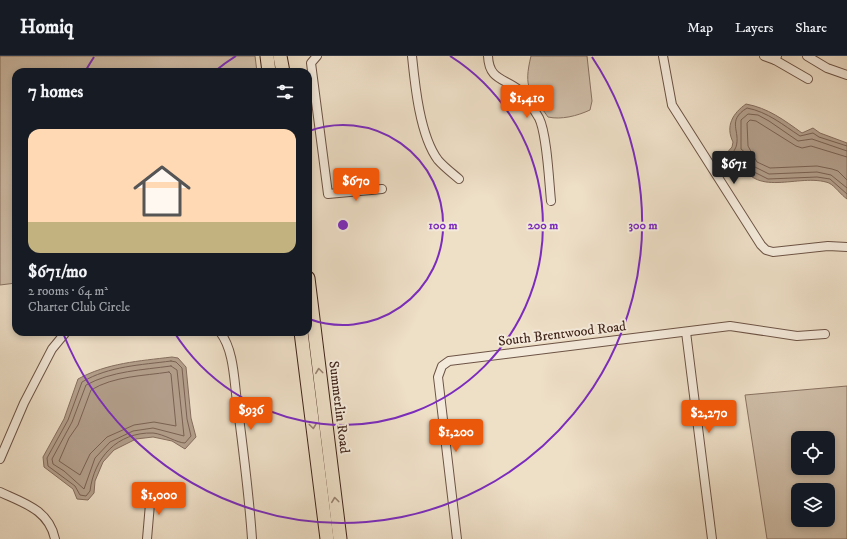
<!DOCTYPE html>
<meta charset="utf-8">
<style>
:root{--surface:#171b24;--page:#20242c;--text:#f1f3f6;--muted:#9ea1a6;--line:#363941;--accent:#ea580c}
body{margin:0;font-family:"IM FELL DW Pica",serif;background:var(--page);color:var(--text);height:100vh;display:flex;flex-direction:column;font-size:15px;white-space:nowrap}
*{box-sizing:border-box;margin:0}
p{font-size:13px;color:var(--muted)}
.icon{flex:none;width:22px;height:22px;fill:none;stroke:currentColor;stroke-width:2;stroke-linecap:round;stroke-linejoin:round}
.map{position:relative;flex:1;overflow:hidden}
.drawer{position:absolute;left:12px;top:12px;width:300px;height:268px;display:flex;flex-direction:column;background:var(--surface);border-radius:12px;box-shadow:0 2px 6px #0003}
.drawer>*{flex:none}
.tools{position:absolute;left:791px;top:375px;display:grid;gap:8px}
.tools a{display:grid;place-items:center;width:44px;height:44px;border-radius:8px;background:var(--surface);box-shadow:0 2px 6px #0003;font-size:20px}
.price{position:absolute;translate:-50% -34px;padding:0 9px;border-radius:4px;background:var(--accent);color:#fff;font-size:13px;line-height:26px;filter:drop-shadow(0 1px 2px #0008)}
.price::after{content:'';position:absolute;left:50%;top:24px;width:12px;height:9px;margin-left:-6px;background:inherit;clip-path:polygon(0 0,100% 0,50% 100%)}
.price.active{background:#222;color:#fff}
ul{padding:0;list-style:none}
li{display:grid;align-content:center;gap:8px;height:212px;padding:0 16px}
li span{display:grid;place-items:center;height:124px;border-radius:12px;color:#555}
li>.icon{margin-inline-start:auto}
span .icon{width:72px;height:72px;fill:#fffc;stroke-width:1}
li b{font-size:17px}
h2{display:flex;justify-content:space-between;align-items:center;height:48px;padding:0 16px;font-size:17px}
header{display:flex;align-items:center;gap:24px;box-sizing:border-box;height:56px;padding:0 20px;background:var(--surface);border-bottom:1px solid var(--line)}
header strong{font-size:19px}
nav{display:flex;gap:22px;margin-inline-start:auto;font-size:14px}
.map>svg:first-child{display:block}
.green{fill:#d0bfaa;stroke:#887262;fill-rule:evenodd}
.water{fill:#b39f8c;stroke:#856e5e}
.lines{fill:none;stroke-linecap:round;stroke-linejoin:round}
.shore{stroke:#7a6253;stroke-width:1}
.street-casing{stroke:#6c5345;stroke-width:10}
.primary-casing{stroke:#40241a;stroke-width:15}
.street{stroke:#f4eadb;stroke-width:8}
.primary{stroke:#eedfc7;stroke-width:13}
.oneway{stroke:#978270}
.ring{fill:none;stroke:#7b2cbf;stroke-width:2}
.labels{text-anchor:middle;stroke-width:4;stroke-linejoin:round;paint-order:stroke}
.street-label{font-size:14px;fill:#40241a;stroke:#f4eadb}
.centre{fill:#7b2cbf;stroke:#f4eadb;stroke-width:2}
.ring-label{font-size:12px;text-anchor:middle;font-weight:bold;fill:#7b2cbf;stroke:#f4eadb;stroke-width:4;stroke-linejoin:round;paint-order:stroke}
</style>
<header>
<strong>Homiq</strong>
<nav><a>Map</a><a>Layers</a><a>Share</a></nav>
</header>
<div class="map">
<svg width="847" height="483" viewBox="0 0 847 483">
<rect width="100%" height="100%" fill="#eedfc7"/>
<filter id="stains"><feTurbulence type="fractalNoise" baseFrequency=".005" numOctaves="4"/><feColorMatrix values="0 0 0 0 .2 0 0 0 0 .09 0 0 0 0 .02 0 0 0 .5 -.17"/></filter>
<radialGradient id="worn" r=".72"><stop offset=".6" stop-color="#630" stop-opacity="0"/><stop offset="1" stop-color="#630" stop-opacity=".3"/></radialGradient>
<g class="green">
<path d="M0 0H255L257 16H16V227L0 229Z"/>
<path d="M531 0H587L592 45 590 54C577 60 561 64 548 61 530 35 523 33 531 0Z"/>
<path d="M847 330V483H767L745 339ZM798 382H828V412H798ZM798 434H828V464H798Z"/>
</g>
<g class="water">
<path d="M746 48C768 52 784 64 802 77L813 72 820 77 847 87V143C841 139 835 130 829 127 799 116 753 145 739 102L734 109 719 111 716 100 725 99 732 91 733 86C725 70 733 57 746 48Z"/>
<path d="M172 301 178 302 186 311 191 362 196 381 185 393 172 385 153 381 136 383 114 394 103 406 95 425 94 437 88 444 77 443 73 433 44 411 43 401 64 363 78 323C107 307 139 305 172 301Z"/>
</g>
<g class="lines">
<g class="shore">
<path d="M847 90 819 81 813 77 800 80C783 69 768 56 747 52 726 65 741 75 736 91 734 96 730 100 727 104L728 106H731L736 100 740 99 750 114 768 123 817 121 830 123 847 138"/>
<path d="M847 95 812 83 798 85 769 65 758 59 748 58 741 64V93L747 98 753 110 769 118 817 116 831 119 847 132"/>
<path d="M847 101 811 90 802 92 796 90 756 65 750 64 747 67 748 90 757 106 770 112 817 110 832 113 838 115 847 124"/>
<path d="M171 305 176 306 182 312 187 363 191 380 185 387C177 387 164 378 153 377 117 376 94 402 90 435L86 440 80 439 75 430 48 410 47 402 68 364 82 326C109 310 141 309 171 305Z"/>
<path d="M171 310 177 314 184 380 153 372 133 375 110 386 95 402 84 433 64 415 53 408 52 403 72 366 86 329C112 315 142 314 171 310Z"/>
<path d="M169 316 171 318 176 370 154 366 134 369 107 381 90 398 80 419 59 405 69 382 78 369 91 334C114 320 143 320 169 316Z"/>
</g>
<defs>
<g id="street">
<path d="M317 0 311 7 328 138 382 133"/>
<path d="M412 0C415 30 420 80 438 104 444 111 452 117 459 123"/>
<path d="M488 0C489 24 504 22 519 34 526 40 534 54 539 62 547 78 549 125 551 145"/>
<path d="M663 0 672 49 761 189 766 194 773 196 828 190 847 191"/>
<path d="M764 0 775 4 777 0"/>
<path d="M807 0 827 12 847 19"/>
<path d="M775 4 808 23"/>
<path d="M220 276C234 294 234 324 237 346 243 392 249 437 252 483"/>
<path d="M686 276 712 483"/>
<path d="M0 403 24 347 52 293 66 276"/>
<path d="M0 436C24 447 49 454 55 483"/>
<path d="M147 483 151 436"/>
<path d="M457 483 438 321 442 310 449 305 730 270 797 280 825 278"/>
</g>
<g id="primary">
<path d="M267 0 269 16"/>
<path d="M280 0 283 16"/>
<path d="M308 222 340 483"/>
<path d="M301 276 327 483"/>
</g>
</defs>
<use href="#street" class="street-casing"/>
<use href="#primary" class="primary-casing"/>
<use href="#street" class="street"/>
<use href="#primary" class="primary"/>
</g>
<defs><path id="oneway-chevron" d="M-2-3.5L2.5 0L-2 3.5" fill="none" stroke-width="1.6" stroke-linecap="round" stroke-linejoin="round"/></defs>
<g class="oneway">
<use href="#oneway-chevron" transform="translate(319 315) rotate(-97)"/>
<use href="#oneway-chevron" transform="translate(313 370) rotate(83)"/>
<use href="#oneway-chevron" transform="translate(335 444) rotate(-97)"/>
</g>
<g class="ring">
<path d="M309 75A100 100 0 1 1 309 263"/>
<path d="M214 16A200 200 0 0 1 236 0M450 0A200 200 0 1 1 174 276"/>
<path d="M86 14A300 300 0 0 1 94 1M592 1A300 300 0 1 1 63 277"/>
</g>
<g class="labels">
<g class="street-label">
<text transform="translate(562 277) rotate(-7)" y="5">South Brentwood Road</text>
<text transform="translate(340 351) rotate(83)" y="5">Summerlin Road</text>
</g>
</g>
<circle cx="343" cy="169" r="6" class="centre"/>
<g class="ring-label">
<text x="443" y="173">100 m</text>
<text x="543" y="173">200 m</text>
<text x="643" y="173">300 m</text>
</g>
<rect width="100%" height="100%" filter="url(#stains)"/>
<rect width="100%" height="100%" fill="url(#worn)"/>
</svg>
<div class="tools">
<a><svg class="icon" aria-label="locate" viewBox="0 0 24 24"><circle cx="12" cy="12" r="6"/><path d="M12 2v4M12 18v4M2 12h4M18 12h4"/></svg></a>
<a><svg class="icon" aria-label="layers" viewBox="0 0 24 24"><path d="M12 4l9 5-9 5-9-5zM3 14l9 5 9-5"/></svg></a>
</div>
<b class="price" style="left:527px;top:63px">$1,410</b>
<b class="price active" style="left:734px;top:129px">$671</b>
<b class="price" style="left:356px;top:146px">$670</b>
<b class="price" style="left:251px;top:375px">$936</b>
<b class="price" style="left:709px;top:378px">$2,270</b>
<b class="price" style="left:456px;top:397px">$1,200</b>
<b class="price" style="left:159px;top:460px">$1,000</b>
<section class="drawer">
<h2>7 homes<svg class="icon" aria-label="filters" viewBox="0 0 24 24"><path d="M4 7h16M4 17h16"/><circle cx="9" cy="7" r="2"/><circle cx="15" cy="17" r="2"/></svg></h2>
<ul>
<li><span style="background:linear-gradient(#ffd9b3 75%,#c2b280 0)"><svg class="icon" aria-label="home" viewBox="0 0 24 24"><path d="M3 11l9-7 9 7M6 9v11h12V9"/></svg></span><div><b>$671/mo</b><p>2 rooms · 64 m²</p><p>Charter Club Circle</p></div></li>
</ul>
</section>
</div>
